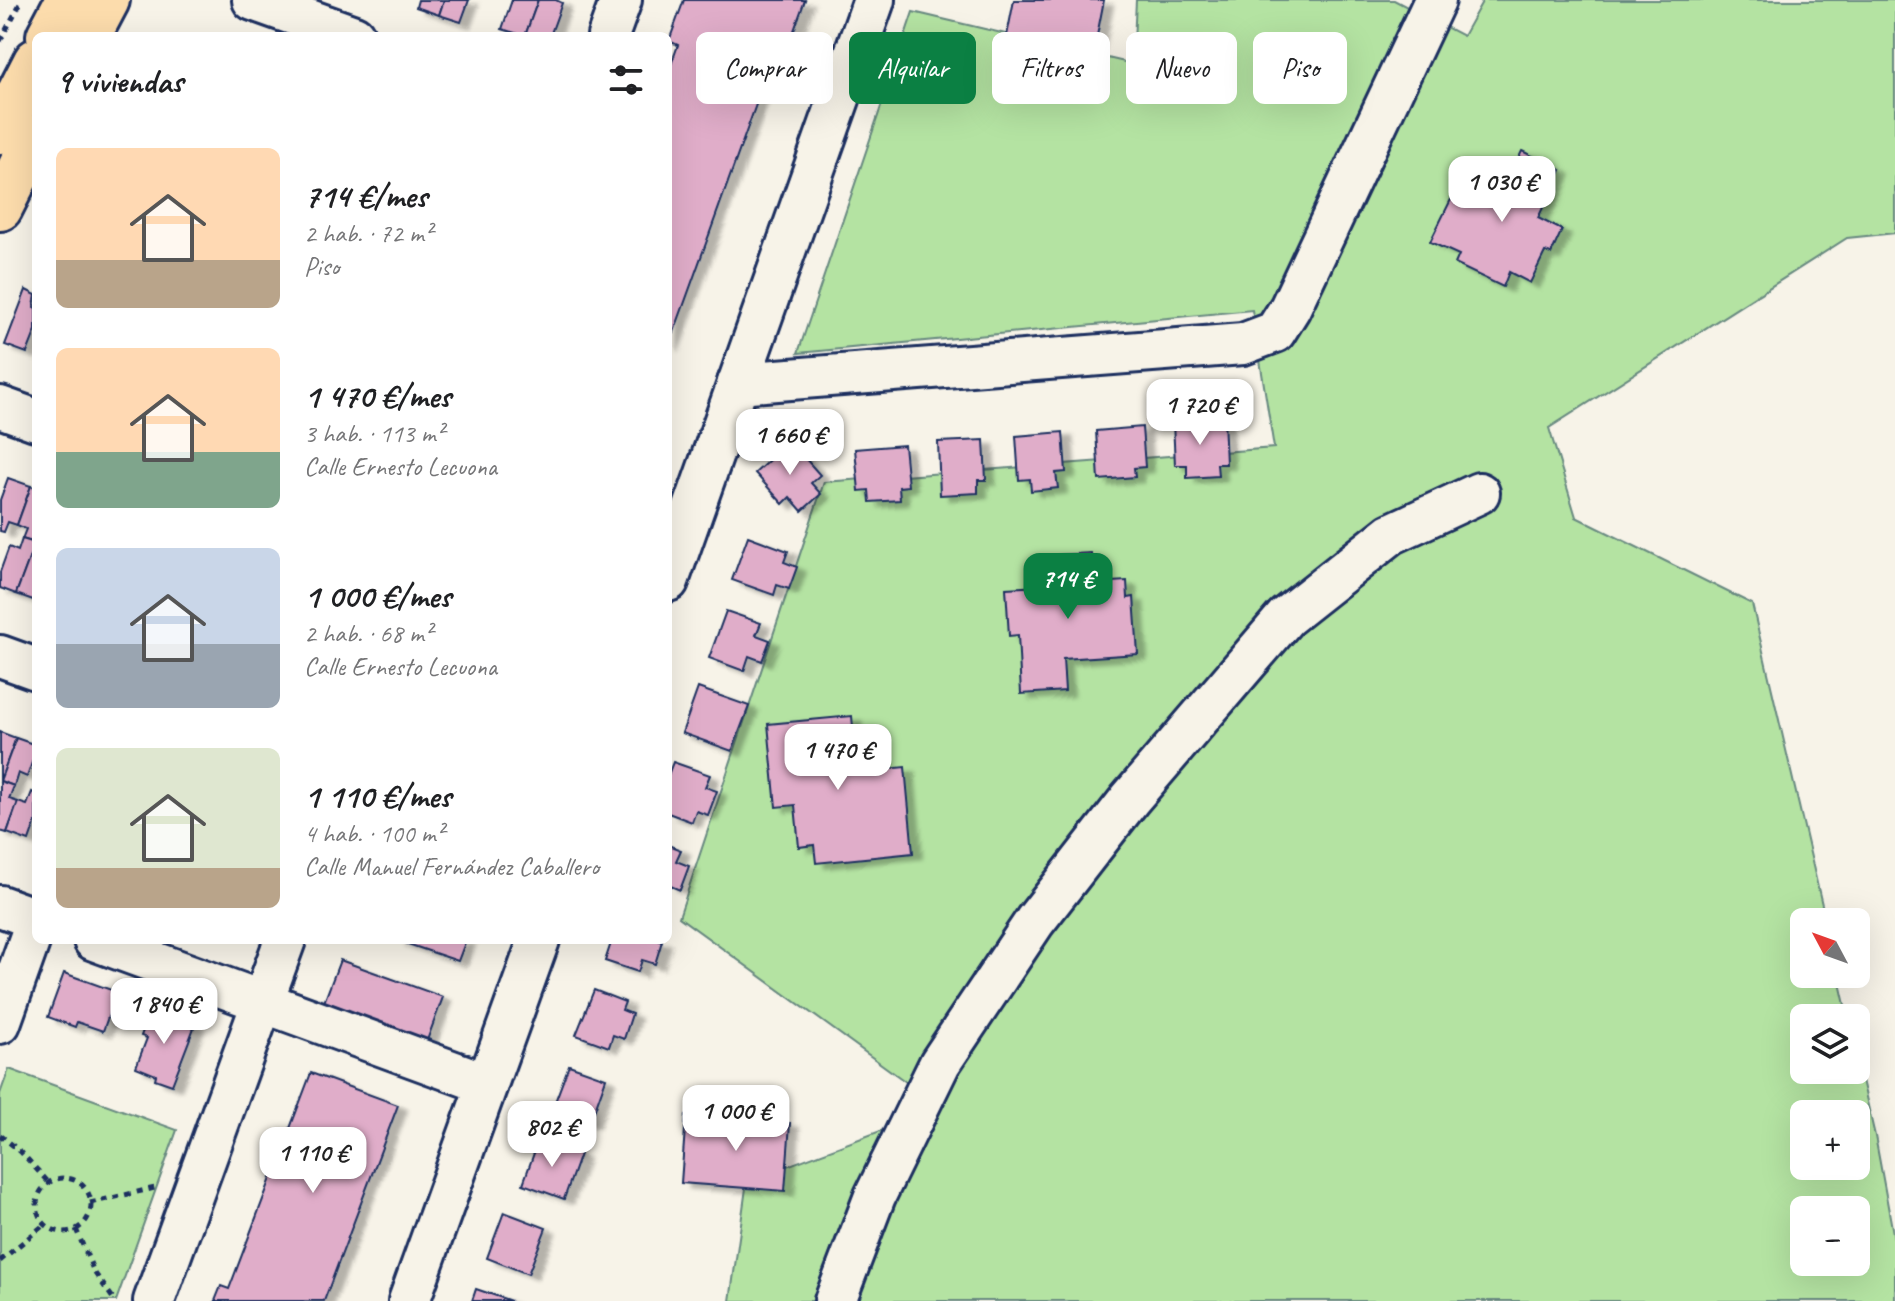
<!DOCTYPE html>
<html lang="es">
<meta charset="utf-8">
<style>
:root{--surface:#fff;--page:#f6f6f6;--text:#202124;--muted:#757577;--accent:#0b8043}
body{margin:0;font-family:Caveat,sans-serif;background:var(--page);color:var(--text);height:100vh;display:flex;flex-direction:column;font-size:30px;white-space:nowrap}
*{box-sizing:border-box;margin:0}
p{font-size:26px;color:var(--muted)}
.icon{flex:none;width:44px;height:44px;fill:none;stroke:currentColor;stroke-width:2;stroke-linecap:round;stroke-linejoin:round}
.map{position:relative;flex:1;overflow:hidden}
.side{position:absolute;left:32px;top:32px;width:640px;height:912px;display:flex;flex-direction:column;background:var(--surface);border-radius:12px;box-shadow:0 8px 32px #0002}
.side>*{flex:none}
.banner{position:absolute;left:696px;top:32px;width:760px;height:72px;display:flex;gap:16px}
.needle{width:52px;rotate:311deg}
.fabs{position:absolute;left:1790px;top:908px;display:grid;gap:16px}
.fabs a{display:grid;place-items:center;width:80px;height:80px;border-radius:12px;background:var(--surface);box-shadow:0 8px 32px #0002;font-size:40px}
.price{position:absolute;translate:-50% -68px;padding:0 18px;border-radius:16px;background:#fff;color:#222;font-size:26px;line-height:52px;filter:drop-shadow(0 2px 4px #0008)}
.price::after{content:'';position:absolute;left:50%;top:48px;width:24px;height:18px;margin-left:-12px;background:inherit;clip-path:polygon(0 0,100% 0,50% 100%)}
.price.active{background:var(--accent);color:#fff}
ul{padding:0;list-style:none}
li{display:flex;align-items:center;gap:24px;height:200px;padding:0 24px}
li span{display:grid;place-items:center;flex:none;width:224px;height:160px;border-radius:12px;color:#555}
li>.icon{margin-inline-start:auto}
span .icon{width:96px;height:96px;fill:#fffc;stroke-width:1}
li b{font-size:34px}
h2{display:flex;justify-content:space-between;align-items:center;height:96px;padding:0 24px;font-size:34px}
.pill{padding:0 28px;border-radius:12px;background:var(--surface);box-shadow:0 8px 32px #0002;font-size:28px;line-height:72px}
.pill.active{background:var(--accent);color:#fff}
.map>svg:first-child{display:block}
.green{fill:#b4e3a2;stroke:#688980;stroke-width:2;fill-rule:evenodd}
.building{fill:#e0adc9;stroke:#1b2f5e;stroke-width:2;filter:url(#shadow)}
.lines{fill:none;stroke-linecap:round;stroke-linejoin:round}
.minor-casing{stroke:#1b2f5e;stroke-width:46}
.major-casing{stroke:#1b2f5e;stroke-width:50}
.path{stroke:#1b2f5e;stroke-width:5;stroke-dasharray:6 6;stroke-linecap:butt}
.minor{stroke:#f7f3e8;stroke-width:40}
.major{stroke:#fcdcac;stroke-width:44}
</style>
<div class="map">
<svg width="1895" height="1301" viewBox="0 0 1895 1301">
<defs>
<filter id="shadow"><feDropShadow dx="9" dy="5" stdDeviation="2" flood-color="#0004"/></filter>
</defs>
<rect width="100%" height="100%" fill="#f7f3e8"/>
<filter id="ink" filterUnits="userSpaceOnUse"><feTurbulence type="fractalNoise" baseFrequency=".0125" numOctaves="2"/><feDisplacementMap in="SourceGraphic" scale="16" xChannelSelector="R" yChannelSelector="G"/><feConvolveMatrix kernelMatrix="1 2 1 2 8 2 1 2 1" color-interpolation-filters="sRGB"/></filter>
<g filter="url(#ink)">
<g class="green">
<path d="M1136 0H1394L1463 36 1483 0H1895V233L1847 238 1549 428 1576 517 1752 604 1826 922H1804V974H1838L1848 1018H1804V1070H1856V1054L1875 1136 1895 1244V1301H730L747 1181 894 1126 917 1090 679 917 824 482 1274 448 1252 310 798 353 913 12 1133 64ZM1804 1114H1856V1166H1804ZM1804 1210H1856V1262H1804Z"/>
<path d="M9 1069 177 1130 116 1301H0V1094Z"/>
</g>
<g class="building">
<path d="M418 0H444L439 15 416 7Z"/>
<path d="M444 0H469L461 22 439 15Z"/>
<path d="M512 0H538L525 36 502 29Z"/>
<path d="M538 0H556L562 3 550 36H525Z"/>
<path d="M684 0H805L773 89 763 85 669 346 668 73 678 45 669 41Z"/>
<path d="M1014 0H1104L1088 82 1001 66Z"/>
<path d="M1522 151 1561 170 1538 218 1562 230 1551 254 1545 252 1530 283 1509 272 1503 287 1455 264 1459 255 1430 242 1462 177 1501 195Z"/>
<path d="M26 290 36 295 34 307 36 308V330L27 353 5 345Z"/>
<path d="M1224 419 1226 464H1217L1218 476 1187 478V465H1175L1173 422Z"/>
<path d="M1142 427 1145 467 1134 468 1135 477 1099 480 1096 431Z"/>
<path d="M1063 432 1066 472 1056 473 1058 488 1031 491 1030 479 1019 480 1016 436Z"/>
<path d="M984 440 986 480H978V493L940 495 938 442Z"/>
<path d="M790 441 820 475 811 483 821 494 802 511 790 497 783 504 755 473Z"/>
<path d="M904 445 908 486 899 487 900 500 870 502 869 490 859 491 855 449Z"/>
<path d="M8 478 31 486 17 525 8 522 4 532 0 531V500Z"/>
<path d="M31 486 36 488 35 543 22 539 26 529 17 525Z"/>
<path d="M748 536 788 551 784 562 797 567 789 589 777 585 774 595 732 580Z"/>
<path d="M22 539 35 543 16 594 0 588V572L9 547 18 551Z"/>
<path d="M35 543 36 544V601L16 594Z"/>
<path d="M1091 553 1093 583 1127 581 1128 598 1134 597 1138 654 1063 659 1065 691 1021 694 1018 635 1009 636 1006 588 1041 586 1039 556Z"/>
<path d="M726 611 761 623 756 635 770 640 762 661 749 656 744 671 709 658Z"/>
<path d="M698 688 749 706 732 751 682 733Z"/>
<path d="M852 716 857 772 905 767 913 853 816 863 814 845 799 847 795 805 776 807 768 724Z"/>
<path d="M0 732 16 738 0 781Z"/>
<path d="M16 738 36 745V751L27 777 18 773 14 786 0 781Z"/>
<path d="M673 762 710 775 705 787 717 791 708 815 696 811 692 822 668 813V775Z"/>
<path d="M0 781 14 786 9 799 18 802 7 833 0 831Z"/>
<path d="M32 792 36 794V821L29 841 7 833 18 802 27 805Z"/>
<path d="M668 845 681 850 676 861 689 866 680 890 668 885Z"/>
<path d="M396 940H466L458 961Z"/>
<path d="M612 940H658L662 941 655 964 642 960 638 972 605 961Z"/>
<path d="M340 960 443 997 426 1043 323 1005Z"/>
<path d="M64 973 117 992 103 1031 77 1022 75 1027 48 1017Z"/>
<path d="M594 990 625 1002 622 1010 632 1014 624 1039 613 1035 609 1047 576 1035Z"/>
<path d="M151 1009 195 1025 172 1085 155 1079 156 1075 136 1067 147 1038 141 1036Z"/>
<path d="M569 1065 606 1078 590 1123 552 1110Z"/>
<path d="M311 1073 398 1105 324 1301H215L221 1286 229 1289Z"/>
<path d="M686 1115 790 1123 785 1191 681 1183Z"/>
<path d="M539 1139 580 1154 564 1199 523 1184Z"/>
<path d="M504 1212 546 1228 528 1274 487 1258Z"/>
<path d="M476 1289 511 1301H472Z"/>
</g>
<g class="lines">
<defs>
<g id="minor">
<path d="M253 0 354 36"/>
<path d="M608 36 621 0"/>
<path d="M738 383 1243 344 1275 332 1290 308 1435 0"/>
<path d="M0 407 36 420"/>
<path d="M668 581 874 0"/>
<path d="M0 656 36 669"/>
<path d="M0 906 36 919"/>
<path d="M94 940 487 1084"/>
<path d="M0 1023 36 922"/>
<path d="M154 1301 285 940"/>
<path d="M409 1301 539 940"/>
<path d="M835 1301 875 1196 940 1063 1035 921 1130 799 1286 617 1391 534 1479 493"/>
</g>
<g id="major">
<path d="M49 36 68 0"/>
<path d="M88 36 107 0"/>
<path d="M0 131 36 61"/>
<path d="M0 208 36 137"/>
</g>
</defs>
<use href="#minor" class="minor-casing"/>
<use href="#major" class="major-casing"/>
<g class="path">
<path d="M0 41 22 0"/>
<path d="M0 1135 21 1152 49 1183"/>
<circle cx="64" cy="1205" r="27"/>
<path d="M90 1203 159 1187"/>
<path d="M76 1229 94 1272 115 1301"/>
<path d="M0 1261 45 1224"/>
</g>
<use href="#minor" class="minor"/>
<use href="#major" class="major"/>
</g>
</g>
</svg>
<div class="fabs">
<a><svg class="needle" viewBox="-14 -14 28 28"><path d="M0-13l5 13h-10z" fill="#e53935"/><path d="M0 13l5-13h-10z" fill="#757577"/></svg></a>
<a><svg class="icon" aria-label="layers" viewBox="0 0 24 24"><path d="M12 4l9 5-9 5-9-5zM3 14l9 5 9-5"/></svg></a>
<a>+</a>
<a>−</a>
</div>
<b class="price" style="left:1502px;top:224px">1 030 €</b>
<b class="price" style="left:1200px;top:447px">1 720 €</b>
<b class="price" style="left:790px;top:477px">1 660 €</b>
<b class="price active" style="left:1068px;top:621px">714 €</b>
<b class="price" style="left:838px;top:792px">1 470 €</b>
<b class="price" style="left:164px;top:1046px">1 840 €</b>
<b class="price" style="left:736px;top:1153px">1 000 €</b>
<b class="price" style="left:552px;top:1169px">802 €</b>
<b class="price" style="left:313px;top:1195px">1 110 €</b>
<div class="banner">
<a class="pill">Comprar</a>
<a class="pill active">Alquilar</a>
<a class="pill">Filtros</a>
<a class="pill">Nuevo</a>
<a class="pill">Piso</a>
</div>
<section class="side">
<h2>9 viviendas<svg class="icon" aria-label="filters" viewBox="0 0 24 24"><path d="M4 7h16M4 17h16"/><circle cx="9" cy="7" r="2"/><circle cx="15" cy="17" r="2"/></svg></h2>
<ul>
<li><span style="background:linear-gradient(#ffd9b3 70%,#b9a48a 0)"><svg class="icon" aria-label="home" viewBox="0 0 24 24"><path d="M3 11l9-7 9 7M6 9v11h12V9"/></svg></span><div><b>714 €/mes</b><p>2 hab. · 72 m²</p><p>Piso</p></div></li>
<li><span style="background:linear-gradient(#ffd9b3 65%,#7fa58c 0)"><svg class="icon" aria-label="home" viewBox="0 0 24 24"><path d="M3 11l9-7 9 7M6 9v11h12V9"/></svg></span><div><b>1 470 €/mes</b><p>3 hab. · 113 m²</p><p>Calle Ernesto Lecuona</p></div></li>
<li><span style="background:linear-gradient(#c9d6e8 60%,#9aa5b1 0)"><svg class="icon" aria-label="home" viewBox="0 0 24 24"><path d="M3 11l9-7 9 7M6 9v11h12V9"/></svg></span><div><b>1 000 €/mes</b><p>2 hab. · 68 m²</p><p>Calle Ernesto Lecuona</p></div></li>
<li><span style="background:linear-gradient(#dfe7d0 75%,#b9a48a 0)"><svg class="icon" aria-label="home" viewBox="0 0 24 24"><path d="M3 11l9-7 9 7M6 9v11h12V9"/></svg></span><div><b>1 110 €/mes</b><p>4 hab. · 100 m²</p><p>Calle Manuel Fernández Caballero</p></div></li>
</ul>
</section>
</div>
